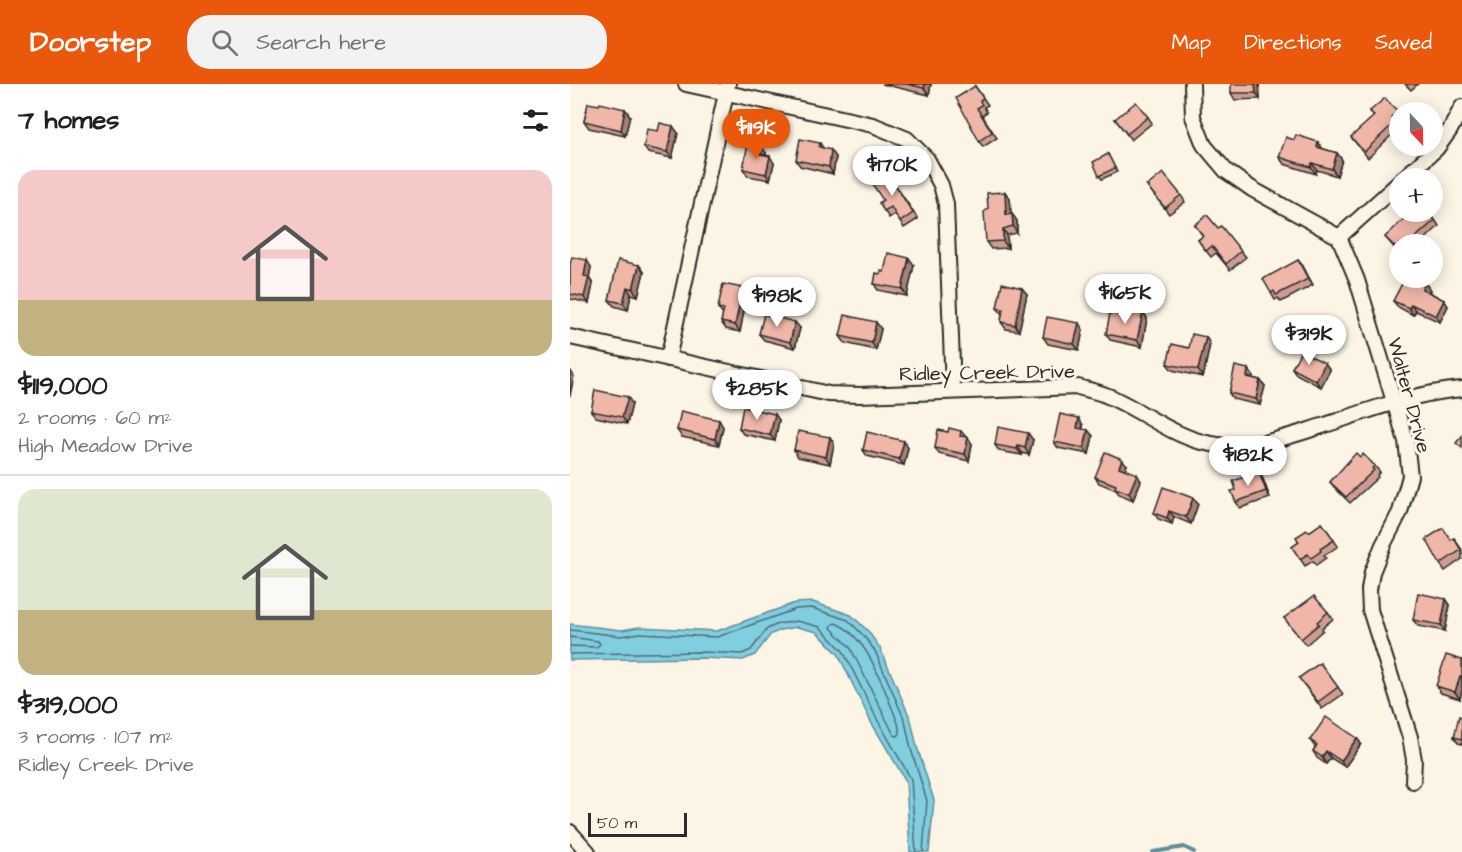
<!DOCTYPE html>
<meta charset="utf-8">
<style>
:root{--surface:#fff;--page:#f2f2f2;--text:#202124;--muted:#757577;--line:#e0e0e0;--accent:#ea580c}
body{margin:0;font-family:"Architects Daughter",sans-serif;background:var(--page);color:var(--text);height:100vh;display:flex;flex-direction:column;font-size:22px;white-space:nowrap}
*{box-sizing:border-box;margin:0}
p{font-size:20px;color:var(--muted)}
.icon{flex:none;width:33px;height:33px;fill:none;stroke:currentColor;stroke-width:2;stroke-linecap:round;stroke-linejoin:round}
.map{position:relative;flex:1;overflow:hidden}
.side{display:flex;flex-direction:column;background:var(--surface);width:570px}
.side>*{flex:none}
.needle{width:39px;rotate:158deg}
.controls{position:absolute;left:819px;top:18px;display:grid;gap:12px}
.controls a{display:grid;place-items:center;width:54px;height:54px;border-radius:50%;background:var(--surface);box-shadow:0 3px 15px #0003;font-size:30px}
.scale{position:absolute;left:18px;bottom:15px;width:99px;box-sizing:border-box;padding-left:6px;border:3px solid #2b2b2b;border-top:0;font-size:16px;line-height:21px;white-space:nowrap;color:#2b2b2b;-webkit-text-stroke:4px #fcf5e5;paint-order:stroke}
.price{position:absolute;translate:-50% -51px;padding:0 14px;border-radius:21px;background:#fff;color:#222;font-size:20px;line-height:39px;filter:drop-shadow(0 2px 3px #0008)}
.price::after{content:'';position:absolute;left:50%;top:36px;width:18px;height:14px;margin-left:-9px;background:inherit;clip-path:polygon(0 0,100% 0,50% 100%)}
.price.selected{background:var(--accent);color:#fff}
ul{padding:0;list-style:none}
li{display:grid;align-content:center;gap:12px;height:318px;padding:0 18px}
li+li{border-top:2px solid var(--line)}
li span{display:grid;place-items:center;height:186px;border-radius:18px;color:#555}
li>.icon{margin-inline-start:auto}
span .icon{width:108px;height:108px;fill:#fffc;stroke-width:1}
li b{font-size:26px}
h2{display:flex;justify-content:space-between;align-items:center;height:72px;padding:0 18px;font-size:26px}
header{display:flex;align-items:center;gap:36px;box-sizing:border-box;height:84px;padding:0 30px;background:var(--accent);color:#fff}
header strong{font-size:28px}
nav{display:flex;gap:33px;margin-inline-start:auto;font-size:21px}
.search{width:420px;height:54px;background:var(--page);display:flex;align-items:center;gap:15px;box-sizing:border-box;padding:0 21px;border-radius:24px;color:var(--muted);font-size:22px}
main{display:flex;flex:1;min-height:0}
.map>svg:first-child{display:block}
.water{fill:#81cee1;stroke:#5f8d98;stroke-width:1.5}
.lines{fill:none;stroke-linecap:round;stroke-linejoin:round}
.shore{stroke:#4d6c74;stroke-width:1.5}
.stream{stroke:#5f8d98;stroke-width:4}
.minor-casing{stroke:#2b2b2b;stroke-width:18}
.minor{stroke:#fcf5e5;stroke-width:14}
.wall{fill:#ce9d90;stroke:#2b2b2b;stroke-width:1.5}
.shaded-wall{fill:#a88076;stroke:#2b2b2b;stroke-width:1.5}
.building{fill:#f0b7a8;stroke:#2b2b2b;stroke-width:1.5}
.labels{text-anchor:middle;stroke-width:6;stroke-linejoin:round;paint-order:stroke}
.street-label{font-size:20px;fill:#2b2b2b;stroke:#fcf5e5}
</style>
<header>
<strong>Doorstep</strong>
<div class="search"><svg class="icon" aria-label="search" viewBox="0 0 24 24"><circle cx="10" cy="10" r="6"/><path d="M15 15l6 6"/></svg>Search here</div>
<nav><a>Map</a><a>Directions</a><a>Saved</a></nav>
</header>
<main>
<section class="side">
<h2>7 homes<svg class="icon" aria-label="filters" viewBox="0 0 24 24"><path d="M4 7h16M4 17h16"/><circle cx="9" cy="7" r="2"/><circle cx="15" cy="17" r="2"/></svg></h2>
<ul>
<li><span style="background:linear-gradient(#f6c9c9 70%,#c2b280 0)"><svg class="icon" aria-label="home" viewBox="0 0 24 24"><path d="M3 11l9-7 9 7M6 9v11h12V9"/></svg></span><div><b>$119,000</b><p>2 rooms · 60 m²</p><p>High Meadow Drive</p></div></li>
<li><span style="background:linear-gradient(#dfe7d0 65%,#c2b280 0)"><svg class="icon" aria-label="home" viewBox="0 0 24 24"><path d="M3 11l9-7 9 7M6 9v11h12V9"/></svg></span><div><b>$319,000</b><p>3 rooms · 107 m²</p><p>Ridley Creek Drive</p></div></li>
</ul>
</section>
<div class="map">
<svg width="892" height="768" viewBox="0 0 892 768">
<rect width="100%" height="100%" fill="#fcf5e5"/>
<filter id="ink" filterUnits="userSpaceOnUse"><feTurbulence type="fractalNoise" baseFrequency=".0167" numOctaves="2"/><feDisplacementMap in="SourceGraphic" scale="12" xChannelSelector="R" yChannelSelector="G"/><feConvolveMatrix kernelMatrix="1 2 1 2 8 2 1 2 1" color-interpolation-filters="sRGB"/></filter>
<g filter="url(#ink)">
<g class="water">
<path d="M226 196 232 201 228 209 229 216 222 219 219 218C216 211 220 201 226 196Z"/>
<path d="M243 518 281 531 298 547 310 564 341 636 347 663 364 716 359 768H340L336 697 301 638 268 570 247 548 227 543 211 546 201 550 185 571 173 576 132 574 0 576V540L52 546 69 543 147 547 225 519Z"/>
</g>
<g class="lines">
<g class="shore">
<path d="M265 539C299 551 315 609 328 639L330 649 328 652 324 651 280 563 261 544 262 541Z"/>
<path d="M0 546 51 552 70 549 147 553 226 525 242 524 278 536 293 551 305 567 335 637 341 665 357 717 353 768"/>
<path d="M0 553 28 557 30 560 27 563 0 562"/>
<path d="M0 570 132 568 172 570 181 566 197 545 208 540 227 537 250 543 273 567 307 635 341 695 346 768"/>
</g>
<path class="stream" d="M583 768 614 763 624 768"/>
<defs>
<g id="minor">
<path d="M116 0 303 41 337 55 357 75 371 101 376 120 383 306"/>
<path d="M622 0 623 33 634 61 656 87 682 105 769 153 787 196 836 357 840 392 830 428 813 461 802 488 799 506 800 526 840 653 844 676 843 697"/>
<path d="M834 94 867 64 880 46 892 23"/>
<path d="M769 153 830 98"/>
<path d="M0 253 259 310 290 311 508 303C518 306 529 308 538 312 569 325 600 350 632 358 676 369 710 355 752 342 798 327 843 309 892 305"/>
<path d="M98 275 158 0"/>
<path d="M0 748 18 768"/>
</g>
</defs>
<use href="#minor" class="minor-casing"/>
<use href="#minor" class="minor"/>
</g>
<g class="wall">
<path d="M312 0H361L359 11Z"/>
<path d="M689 0 690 15 665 16 661 9Z"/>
<path d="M835 0H848L841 6Z"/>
<path d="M405 2 418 21 414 23 417 28 412 31 427 54 413 63 409 57Z"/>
<path d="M55 25 60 32 55 52 19 44 14 37Z"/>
<path d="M800 27 828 28 830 31V37L826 40 829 44 798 74 781 53 804 33Z"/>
<path d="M578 33 582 39 561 56 545 35Z"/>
<path d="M88 47 108 49 102 74 78 69 74 63Z"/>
<path d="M724 56 767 69 772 76 767 92 747 86 746 90 714 80 709 73Z"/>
<path d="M250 59 253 64 266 73 263 90 230 82 226 76Z"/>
<path d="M196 69V71L204 79 200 96 178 92 173 85Z"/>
<path d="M538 70 547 88 532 95 529 92Z"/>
<path d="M317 88 348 135 334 144 325 130 319 134 309 119 313 116Z"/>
<path d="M577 102 611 111 615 118 599 130Z"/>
<path d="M435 108 440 115 441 130H442L447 137V149L437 151 438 164 421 165 416 158Z"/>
<path d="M841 134 865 136 869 142 850 160H830V170L815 153Z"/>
<path d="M625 141 648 144 671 167 676 173 660 186 646 169 641 173 633 163 628 156 633 152Z"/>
<path d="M728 176 743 201 711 218 708 214 705 216 701 209Z"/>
<path d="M0 180 21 183 19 194 23 200 19 219 0 215Z"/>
<path d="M69 181 74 188 68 212 61 210 58 226 44 222 39 216Z"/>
<path d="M344 181 337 212 308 206 304 200 314 188Z"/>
<path d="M855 199 860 206 859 208 874 216 878 222 870 238 846 227 843 231 828 223 823 217Z"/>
<path d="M457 210 449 247 436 245 431 238 432 230 427 224Z"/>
<path d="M177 211 170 248 156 245 151 238 153 231 148 224Z"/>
<path d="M573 228 577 234 572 263 540 256 536 250 557 233Z"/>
<path d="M230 244 225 264 194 256 189 250Z"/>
<path d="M311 245 306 266 275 259 270 252Z"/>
<path d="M513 246 509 266 478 260 473 253Z"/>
<path d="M636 253 640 260 633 293 602 286 597 280 619 264Z"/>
<path d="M755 279 760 286 751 303 726 290 722 284Z"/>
<path d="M678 285 683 292 682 294 690 296 695 302 690 321 663 315 659 309Z"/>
<path d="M58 313 62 320 57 340 26 333 21 327Z"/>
<path d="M149 336 153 343 149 361 112 353 107 346Z"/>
<path d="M209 336 205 357 173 350 169 344Z"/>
<path d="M513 341V345L523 352 519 370 488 364 484 358Z"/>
<path d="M391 347 402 360 399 377 369 370 365 364 378 348Z"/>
<path d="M260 353 264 360 260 380 228 373 224 366Z"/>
<path d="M463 356 459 371 452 369V371L429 367 425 361Z"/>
<path d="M334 357 338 364 334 381 297 372 293 366Z"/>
<path d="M790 373 805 382 810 388 807 391 808 393 780 419 765 404 760 398Z"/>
<path d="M557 381 555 385 571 397 563 416 549 410 546 406 529 399 525 393Z"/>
<path d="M689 388 693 395 700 414 670 424 666 418V406Z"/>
<path d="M628 420 621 440 604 433 602 440 588 435 584 429Z"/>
<path d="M752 439 768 462 754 472 756 474 746 481 743 477 735 482 722 463 729 458 739 448Z"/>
<path d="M884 454 892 466V475L875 487 870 480 881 456Z"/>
<path d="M876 515 880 521 875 547 848 542 843 536Z"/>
<path d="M758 528 763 535 752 544 753 546 736 561 714 534Z"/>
<path d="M892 576V606L890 615 871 609 866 602Z"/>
<path d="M750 579 773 610 752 625 729 594Z"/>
<path d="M892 633V660L888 659 884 653Z"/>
<path d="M787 654 791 660 775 683 761 674 756 680 747 674 743 667 745 663 740 656Z"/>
</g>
<g class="shaded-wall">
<path d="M355 0H361L359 11 354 4Z"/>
<path d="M685 0H689L690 15 686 9Z"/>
<path d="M55 25 60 32 55 52 51 46Z"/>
<path d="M103 42 108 49 102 74 97 68Z"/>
<path d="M748 58 753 65 747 63Z"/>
<path d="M192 62 196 69 195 77 190 70Z"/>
<path d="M261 66 266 73 263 90 259 83Z"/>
<path d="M767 69 772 76 767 92 762 85Z"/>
<path d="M200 72 204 79 200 96 196 90Z"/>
<path d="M742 79 747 86 746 90 741 83Z"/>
<path d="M435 108 440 115 441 137 436 131Z"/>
<path d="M442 130 447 137V149L443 142Z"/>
<path d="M433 145 437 151 438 164 433 157Z"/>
<path d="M339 174 344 181 337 212 332 205Z"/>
<path d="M17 176 21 183 19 194 23 200 19 219 14 213V192Z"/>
<path d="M728 176 733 182 743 201 738 195Z"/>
<path d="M69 181 74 188 68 212 63 205Z"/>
<path d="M855 199 860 206 857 212 852 205Z"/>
<path d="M57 203 61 210 58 226 53 219Z"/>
<path d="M173 204 177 211 170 248 165 241Z"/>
<path d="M452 204 457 210 449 247 445 241Z"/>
<path d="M874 216 878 222 870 238 866 232Z"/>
<path d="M841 220 846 227 843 231 839 224Z"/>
<path d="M573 228 577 234 572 263 567 256Z"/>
<path d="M225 238 230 244 225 264 220 258Z"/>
<path d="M306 238 311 245 306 266 302 259Z"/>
<path d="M509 239 513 246 509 266 504 260Z"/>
<path d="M636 253 640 260 633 293 628 286Z"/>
<path d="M755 279 760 286 751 303 746 297Z"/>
<path d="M678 285 683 292 681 300 677 293Z"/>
<path d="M0 286 4 292 0 312Z"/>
<path d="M690 296 695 302 690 321 686 315Z"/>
<path d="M58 313 62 320 57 340 52 333Z"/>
<path d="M205 330 209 336 205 357 200 351Z"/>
<path d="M509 334 513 341 511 350 507 344Z"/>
<path d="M149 336 153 343 149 361 145 355Z"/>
<path d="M518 346 523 352 519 370 514 364Z"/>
<path d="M458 349 463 356 459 371 455 364Z"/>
<path d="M260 353 264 360 260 380 256 373Z"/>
<path d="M398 353 402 360 399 377 395 370Z"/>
<path d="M334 357 338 364 334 381 329 375Z"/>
<path d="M448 362 452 369V371L447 365Z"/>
<path d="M552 375 557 381 553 389 549 383Z"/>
<path d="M689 388 693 395 700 414 696 407Z"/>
<path d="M567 390 571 397 563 416 559 409Z"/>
<path d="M623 414 628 420 621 440 616 433Z"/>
<path d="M599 427 604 433 602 440 597 434Z"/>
<path d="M876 515 880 521 875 547 871 541Z"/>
<path d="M890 592 892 595V606L890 615 885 608Z"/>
<path d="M787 654 791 660 775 683 771 677Z"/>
<path d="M756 667 761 674 756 680 752 673Z"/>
</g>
<g class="building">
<path d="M337 0H355L354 4Z"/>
<path d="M661 0H685L686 9H661Z"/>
<path d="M405 2 413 14 410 17 412 21 407 24 422 48 409 57 386 14Z"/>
<path d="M815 14 828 28 821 33 825 38 794 68 781 53 804 32 800 27Z"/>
<path d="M566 18 578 33 557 50 545 35Z"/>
<path d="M18 19 29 21 30 19 55 25 51 46 14 37Z"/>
<path d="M90 39 103 42 97 68 74 63 77 45 88 47Z"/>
<path d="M726 51 748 58 747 63 767 69 762 85 742 79 741 83 709 73 716 53 724 56Z"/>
<path d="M230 55 250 59 249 63 261 66 259 83 226 76Z"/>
<path d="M178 59 192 62 190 70 200 72 196 90 173 85Z"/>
<path d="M538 70 545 84 529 92 523 78Z"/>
<path d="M317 88 343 129 330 138 321 123 314 127 309 119 313 116 301 98Z"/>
<path d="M593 89 611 111 595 124 577 102Z"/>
<path d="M435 108 436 131 442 130 443 142 433 145V157L416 158 414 128 418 125 417 109Z"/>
<path d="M848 128H857L865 136 838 160H830V168L815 153 838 131 841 134Z"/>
<path d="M637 131 648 144 651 142 671 167 656 180 642 162 636 167 628 156 633 152 625 141Z"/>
<path d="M318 169 339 174 332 205 304 200 306 189 310 190 311 187 314 188Z"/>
<path d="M2 173 17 176 14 192 19 193 14 213 0 210V180Z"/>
<path d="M48 176 69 181 63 205 57 203 53 219 39 216Z"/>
<path d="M728 176 738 195 706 211 704 207 701 209 693 195Z"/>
<path d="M835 194H844L855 199 852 205 874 216 866 232 841 220 839 224 823 217Z"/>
<path d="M432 199 452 204 445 241 431 238 433 225 427 224Z"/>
<path d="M153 200 173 204 165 241 151 238 154 225 148 224Z"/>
<path d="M559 225 573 228 567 256 536 250 540 229 557 233Z"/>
<path d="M194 230 225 238 220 258 189 250Z"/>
<path d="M275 231 306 238 302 259 270 252Z"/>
<path d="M477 233 509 239 504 260 473 253Z"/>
<path d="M622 250 636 253 628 286 597 280 602 260 619 264Z"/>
<path d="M731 267 755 279 746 297 722 284Z"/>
<path d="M665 282 678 285 677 293 690 296 686 315 659 309Z"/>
<path d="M25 306 58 313 52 333 21 327Z"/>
<path d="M173 323 205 330 200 351 169 344Z"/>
<path d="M111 327 149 336 145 355 107 346Z"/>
<path d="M490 330 509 334 507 344 518 346 514 364 484 358Z"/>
<path d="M428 343 458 349 455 364 448 362 447 365 425 361Z"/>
<path d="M379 344 391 347 390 352 398 353 395 370 365 364 368 346 378 348Z"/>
<path d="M228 347 260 353 256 373 224 366Z"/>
<path d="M297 348 334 357 329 375 293 366Z"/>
<path d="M892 352V364L886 359Z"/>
<path d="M535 368 552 375 549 383 567 390 559 409 545 404 546 401 525 393Z"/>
<path d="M786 369 790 373 793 370 805 382 802 384 804 386 776 413 760 398Z"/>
<path d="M689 388 696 407 666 418 661 407 666 406 663 397Z"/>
<path d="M593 403 623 414 616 433 599 427 597 434 584 429Z"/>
<path d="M752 439 764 456 750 465 751 467 741 474 738 470 730 475 722 463 729 458 726 453 737 446 739 448Z"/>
<path d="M873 444 881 456 884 454 891 466 870 480 856 455Z"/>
<path d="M848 509 876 515 871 541 843 536Z"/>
<path d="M744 512 758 528 747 538 749 540 731 555 714 534Z"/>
<path d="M876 571 892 576V592H890L885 608 866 602Z"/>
<path d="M750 579 768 603 748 618 729 594Z"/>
<path d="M889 632 892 633V655L884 653Z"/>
<path d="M756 633 787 654 771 677 756 667 752 673 743 667 747 661 740 656Z"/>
</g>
</g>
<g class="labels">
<g class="street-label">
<text transform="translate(417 288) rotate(-1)" y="7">Ridley Creek Drive</text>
<text transform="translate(840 311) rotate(75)" y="7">Walter Drive</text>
</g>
</g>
</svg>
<div class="controls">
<a><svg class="needle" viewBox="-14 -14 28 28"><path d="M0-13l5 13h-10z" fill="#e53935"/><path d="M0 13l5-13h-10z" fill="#757577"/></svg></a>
<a>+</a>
<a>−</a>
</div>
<div class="scale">50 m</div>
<b class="price selected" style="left:186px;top:76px">$119K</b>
<b class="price" style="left:322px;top:113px">$170K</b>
<b class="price" style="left:555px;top:241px">$165K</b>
<b class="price" style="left:207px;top:244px">$198K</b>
<b class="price" style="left:739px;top:282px">$319K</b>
<b class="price" style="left:187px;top:337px">$285K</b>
<b class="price" style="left:678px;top:403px">$182K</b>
</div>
</main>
